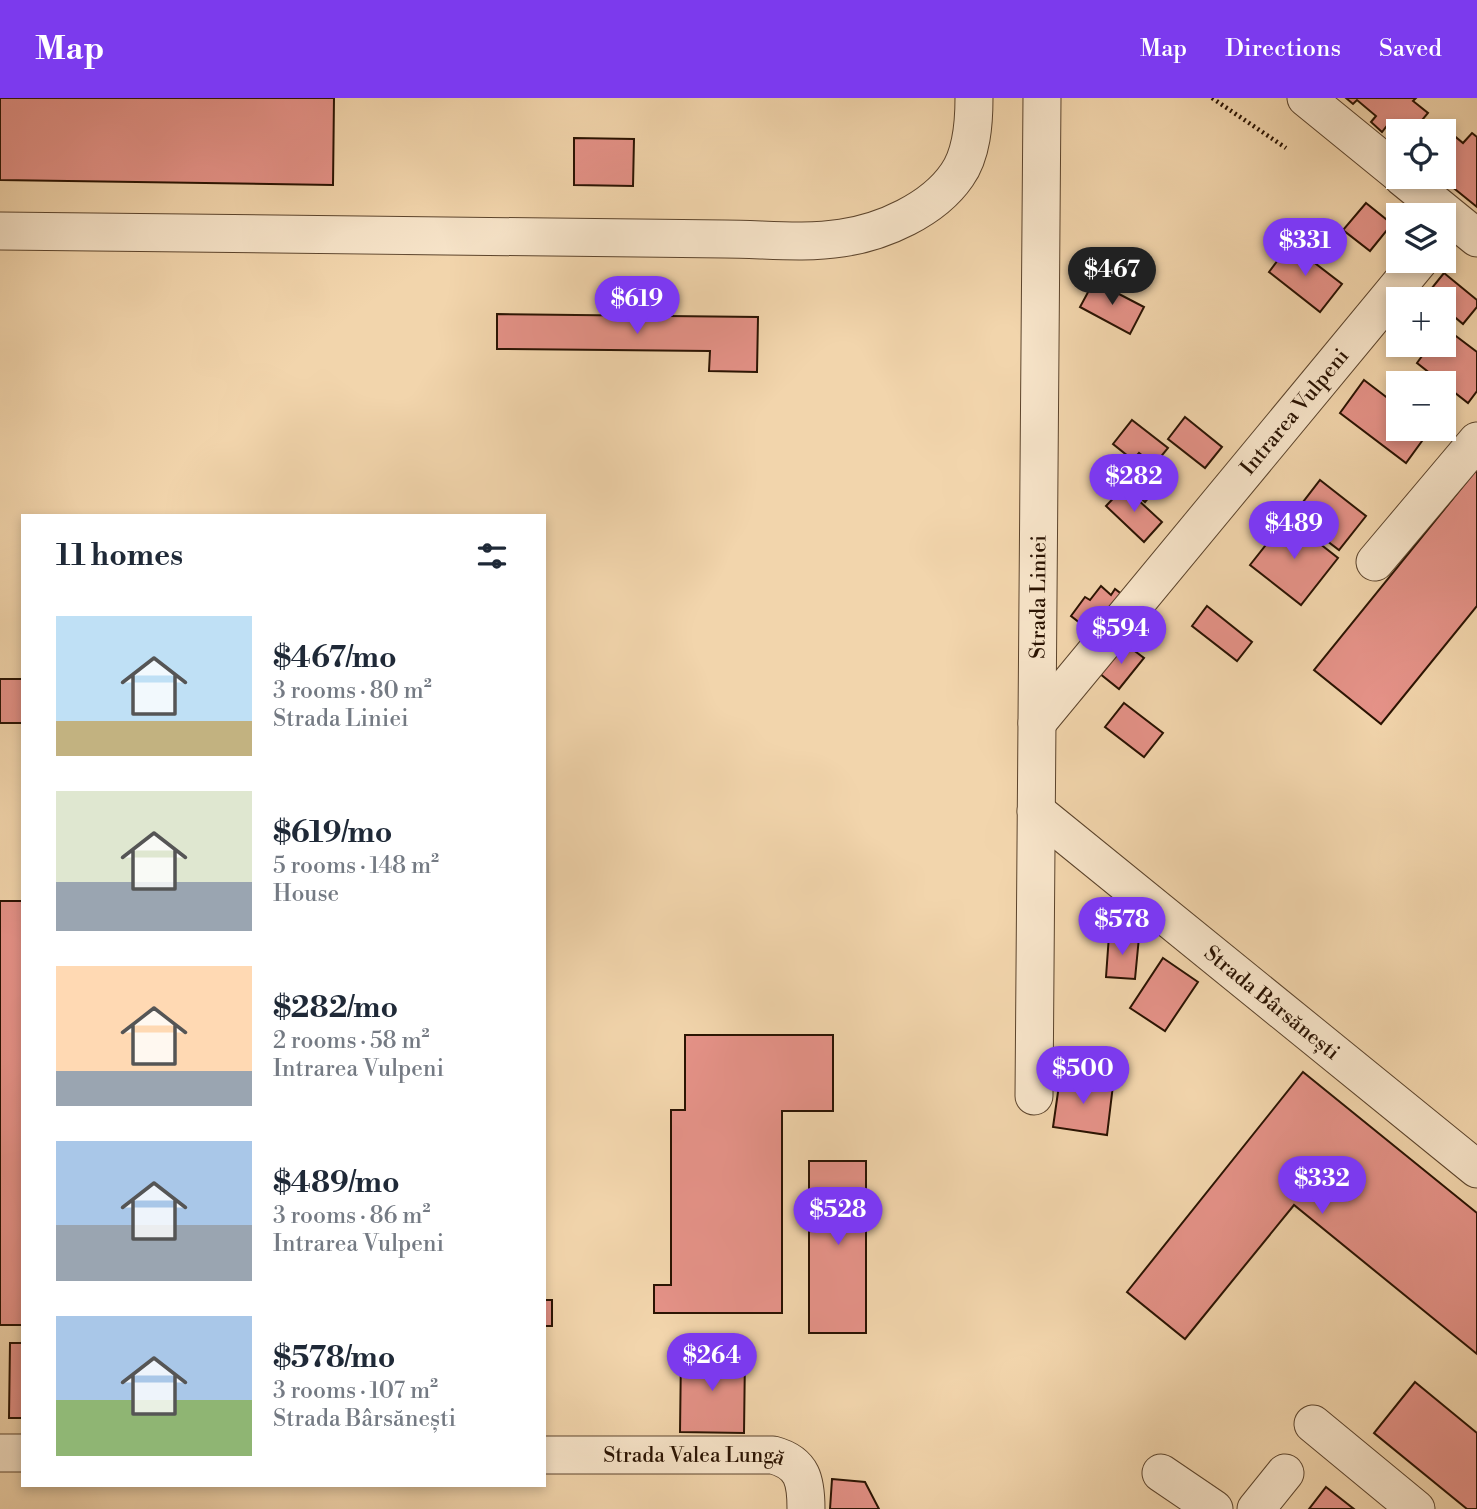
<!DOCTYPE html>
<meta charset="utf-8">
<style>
:root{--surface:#fff;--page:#f6f6f7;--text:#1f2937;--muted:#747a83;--accent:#7c3aed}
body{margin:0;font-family:"Libre Bodoni",serif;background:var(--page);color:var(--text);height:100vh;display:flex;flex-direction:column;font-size:26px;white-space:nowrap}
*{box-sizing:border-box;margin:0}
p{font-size:23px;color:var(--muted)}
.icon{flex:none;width:38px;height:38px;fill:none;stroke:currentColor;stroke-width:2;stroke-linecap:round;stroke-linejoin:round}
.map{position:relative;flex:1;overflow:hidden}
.panel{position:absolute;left:21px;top:416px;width:525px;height:973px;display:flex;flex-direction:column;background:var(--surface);border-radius:0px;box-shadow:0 4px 10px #0003}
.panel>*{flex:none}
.buttons{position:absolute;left:1386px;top:21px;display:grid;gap:14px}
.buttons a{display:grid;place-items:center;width:70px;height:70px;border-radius:0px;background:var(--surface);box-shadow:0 4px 10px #0003;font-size:35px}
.price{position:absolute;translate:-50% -60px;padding:0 16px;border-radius:24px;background:var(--accent);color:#fff;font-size:23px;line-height:46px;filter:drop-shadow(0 2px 4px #0008)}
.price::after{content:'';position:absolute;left:50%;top:42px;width:21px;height:16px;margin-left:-10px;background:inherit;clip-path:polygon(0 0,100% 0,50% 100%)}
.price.selected{background:#222;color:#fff}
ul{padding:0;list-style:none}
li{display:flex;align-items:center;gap:21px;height:175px;padding:0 35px}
li span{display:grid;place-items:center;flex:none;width:196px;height:140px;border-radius:0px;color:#555}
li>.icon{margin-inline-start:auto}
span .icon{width:84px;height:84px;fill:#fffc;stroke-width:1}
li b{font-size:30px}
h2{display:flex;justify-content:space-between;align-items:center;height:84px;padding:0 35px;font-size:30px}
header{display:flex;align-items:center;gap:42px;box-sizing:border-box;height:98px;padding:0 35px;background:var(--accent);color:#fff}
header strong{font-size:33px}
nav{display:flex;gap:38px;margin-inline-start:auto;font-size:24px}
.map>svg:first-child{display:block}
.building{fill:#e59288;stroke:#2a1302;stroke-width:2}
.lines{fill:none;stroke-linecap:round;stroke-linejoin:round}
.minor-casing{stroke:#5c442c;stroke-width:39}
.path{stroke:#2a1302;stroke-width:4.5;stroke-dasharray:2 3.5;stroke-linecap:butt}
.minor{stroke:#f7e4c9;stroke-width:37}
.labels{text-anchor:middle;stroke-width:5;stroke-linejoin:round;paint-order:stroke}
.street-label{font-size:21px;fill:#2a1302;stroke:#f7e4c9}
</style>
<header>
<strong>Map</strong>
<nav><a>Map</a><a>Directions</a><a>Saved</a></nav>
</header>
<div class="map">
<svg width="1477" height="1411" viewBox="0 0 1477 1411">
<rect width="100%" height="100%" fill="#f2d5ac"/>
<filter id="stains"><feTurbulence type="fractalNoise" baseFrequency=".00286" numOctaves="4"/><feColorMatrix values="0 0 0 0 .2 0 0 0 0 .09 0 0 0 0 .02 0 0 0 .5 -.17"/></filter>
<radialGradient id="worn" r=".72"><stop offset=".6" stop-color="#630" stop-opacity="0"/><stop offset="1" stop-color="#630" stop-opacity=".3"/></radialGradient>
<g class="building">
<path d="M0 0H334L333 87 0 82Z"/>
<path d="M1346 0H1416L1413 3 1428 15 1413 33H1398V39L1386 29 1382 34 1371 24 1376 18 1357 2 1353 6Z"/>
<path d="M1472 35 1477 39V109L1440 79H1444V46L1452 36 1463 45Z"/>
<path d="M574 40 634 41 633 88 574 87Z"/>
<path d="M1366 105 1392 126 1370 153 1343 132Z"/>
<path d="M1290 146 1342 186 1320 214 1269 174Z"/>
<path d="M1444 175 1477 202V209L1463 226 1444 210V201H1433L1427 196Z"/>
<path d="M1094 183 1144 209 1130 236 1080 209Z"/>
<path d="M497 216 758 219 757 274 709 273 710 253 497 251Z"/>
<path d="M1444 229 1477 254V293L1468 305 1417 265 1430 247H1444Z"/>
<path d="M1364 282 1398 308V331L1430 332 1406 365 1340 315Z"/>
<path d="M1185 319 1222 349 1205 370 1168 341Z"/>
<path d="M1132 322 1168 350 1154 367 1139 355 1133 362 1113 346Z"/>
<path d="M1126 359 1159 387 1145 404 1112 375Z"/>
<path d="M1477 371V508L1381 626 1314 572Z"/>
<path d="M1320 382 1366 418 1339 452 1293 417Z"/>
<path d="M1124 389 1162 424 1144 444 1106 408Z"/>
<path d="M1287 420 1338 460 1301 507 1250 467Z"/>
<path d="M1101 488 1111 497 1115 491 1128 501 1098 539 1071 518 1085 499 1090 502Z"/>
<path d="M1207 508 1252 544 1237 563 1192 528Z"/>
<path d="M1124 545 1144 560 1119 591 1099 575Z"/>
<rect x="0" y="581" width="23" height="44"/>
<path d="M1124 605 1163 635 1144 659 1105 629Z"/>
<rect x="0" y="803" width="23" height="424"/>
<path d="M1109 837 1139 839 1135 881 1106 879Z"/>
<path d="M1163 860 1198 884 1165 933 1130 910Z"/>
<path d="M685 937H833V1013H782V1215H654V1187H671V1012H685Z"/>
<path d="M1303 974 1477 1115V1256L1294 1107 1185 1241 1127 1194Z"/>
<path d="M1060 980 1113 987 1107 1037 1053 1029Z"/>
<rect x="809" y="1063" width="57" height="172"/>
<rect x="544" y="1202" width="8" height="26"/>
<path d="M10 1245H23V1320H9Z"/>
<path d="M681 1255 745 1256 744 1335 680 1334Z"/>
<path d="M1415 1284 1477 1335V1411H1467L1374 1335Z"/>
<path d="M832 1381 865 1384 879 1411H830Z"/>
<path d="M1326 1389 1354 1411H1309Z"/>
</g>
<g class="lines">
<defs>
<g id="minor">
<path d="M1306 0 1398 75"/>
<path d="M1402 79 1477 140"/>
<path d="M0 133 725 141C763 141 804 146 842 140 883 134 933 112 957 77 972 56 974 25 974 0"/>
<path d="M1375 464 1477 343"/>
<path id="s1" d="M1037 625 1419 163"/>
<path id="s2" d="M1036 713 1477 1071"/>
<path id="s3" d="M1034 998 1042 0"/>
<path d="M1313 1326 1416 1411"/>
<path d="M0 1355H23"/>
<path id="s4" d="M544 1357H773C803 1365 806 1383 806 1411"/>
<path d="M1161 1375 1214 1411"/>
<path d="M1256 1411 1285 1375"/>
</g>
</defs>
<use href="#minor" class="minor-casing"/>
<path class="path" d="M1212 0 1286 50"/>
<use href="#minor" class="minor"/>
</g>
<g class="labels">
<g class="street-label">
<text dy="7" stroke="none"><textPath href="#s1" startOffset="404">Intrarea Vulpeni</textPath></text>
<text dy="7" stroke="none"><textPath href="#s3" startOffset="499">Strada Liniei</textPath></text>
<text dy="7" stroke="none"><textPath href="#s2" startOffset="304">Strada Bârsănești</textPath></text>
<text dy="7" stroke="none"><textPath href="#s4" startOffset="150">Strada Valea Lungă</textPath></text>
</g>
</g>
<rect width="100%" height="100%" filter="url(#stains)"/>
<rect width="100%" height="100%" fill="url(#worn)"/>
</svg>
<div class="buttons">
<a><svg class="icon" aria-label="locate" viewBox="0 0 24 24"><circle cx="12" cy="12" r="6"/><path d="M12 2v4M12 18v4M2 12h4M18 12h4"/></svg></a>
<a><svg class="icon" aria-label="layers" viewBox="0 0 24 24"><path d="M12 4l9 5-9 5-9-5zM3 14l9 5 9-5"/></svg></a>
<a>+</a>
<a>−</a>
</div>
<b class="price" style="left:1305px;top:180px">$331</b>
<b class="price selected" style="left:1112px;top:209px">$467</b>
<b class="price" style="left:637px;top:238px">$619</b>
<b class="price" style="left:1134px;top:416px">$282</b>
<b class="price" style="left:1294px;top:463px">$489</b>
<b class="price" style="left:1121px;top:568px">$594</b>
<b class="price" style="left:1122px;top:859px">$578</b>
<b class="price" style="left:1083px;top:1008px">$500</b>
<b class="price" style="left:1322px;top:1118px">$332</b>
<b class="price" style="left:838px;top:1149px">$528</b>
<b class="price" style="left:712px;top:1295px">$264</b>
<section class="panel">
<h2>11 homes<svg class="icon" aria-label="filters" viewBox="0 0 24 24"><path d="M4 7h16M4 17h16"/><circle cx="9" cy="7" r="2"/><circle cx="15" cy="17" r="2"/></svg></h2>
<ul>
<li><span style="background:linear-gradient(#bfe0f5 75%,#c2b280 0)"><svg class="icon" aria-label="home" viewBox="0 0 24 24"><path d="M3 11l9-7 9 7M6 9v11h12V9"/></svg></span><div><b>$467/mo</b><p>3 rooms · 80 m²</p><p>Strada Liniei</p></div></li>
<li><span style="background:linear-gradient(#dfe7d0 65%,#9aa5b1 0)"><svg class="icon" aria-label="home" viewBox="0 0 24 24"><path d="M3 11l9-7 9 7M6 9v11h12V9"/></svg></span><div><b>$619/mo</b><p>5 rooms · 148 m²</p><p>House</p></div></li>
<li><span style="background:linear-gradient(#ffd9b3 75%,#9aa5b1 0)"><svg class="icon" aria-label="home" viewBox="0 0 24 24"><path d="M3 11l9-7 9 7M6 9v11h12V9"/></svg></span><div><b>$282/mo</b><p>2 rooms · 58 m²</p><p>Intrarea Vulpeni</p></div></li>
<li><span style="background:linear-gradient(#a9c7e8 60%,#9aa5b1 0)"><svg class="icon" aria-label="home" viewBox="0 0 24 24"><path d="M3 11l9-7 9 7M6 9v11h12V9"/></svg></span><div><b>$489/mo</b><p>3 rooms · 86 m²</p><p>Intrarea Vulpeni</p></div></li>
<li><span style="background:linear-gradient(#a9c7e8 60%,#8fb573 0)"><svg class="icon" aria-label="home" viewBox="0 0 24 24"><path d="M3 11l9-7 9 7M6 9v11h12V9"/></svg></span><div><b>$578/mo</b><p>3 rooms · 107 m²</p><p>Strada Bârsănești</p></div></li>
</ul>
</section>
</div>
